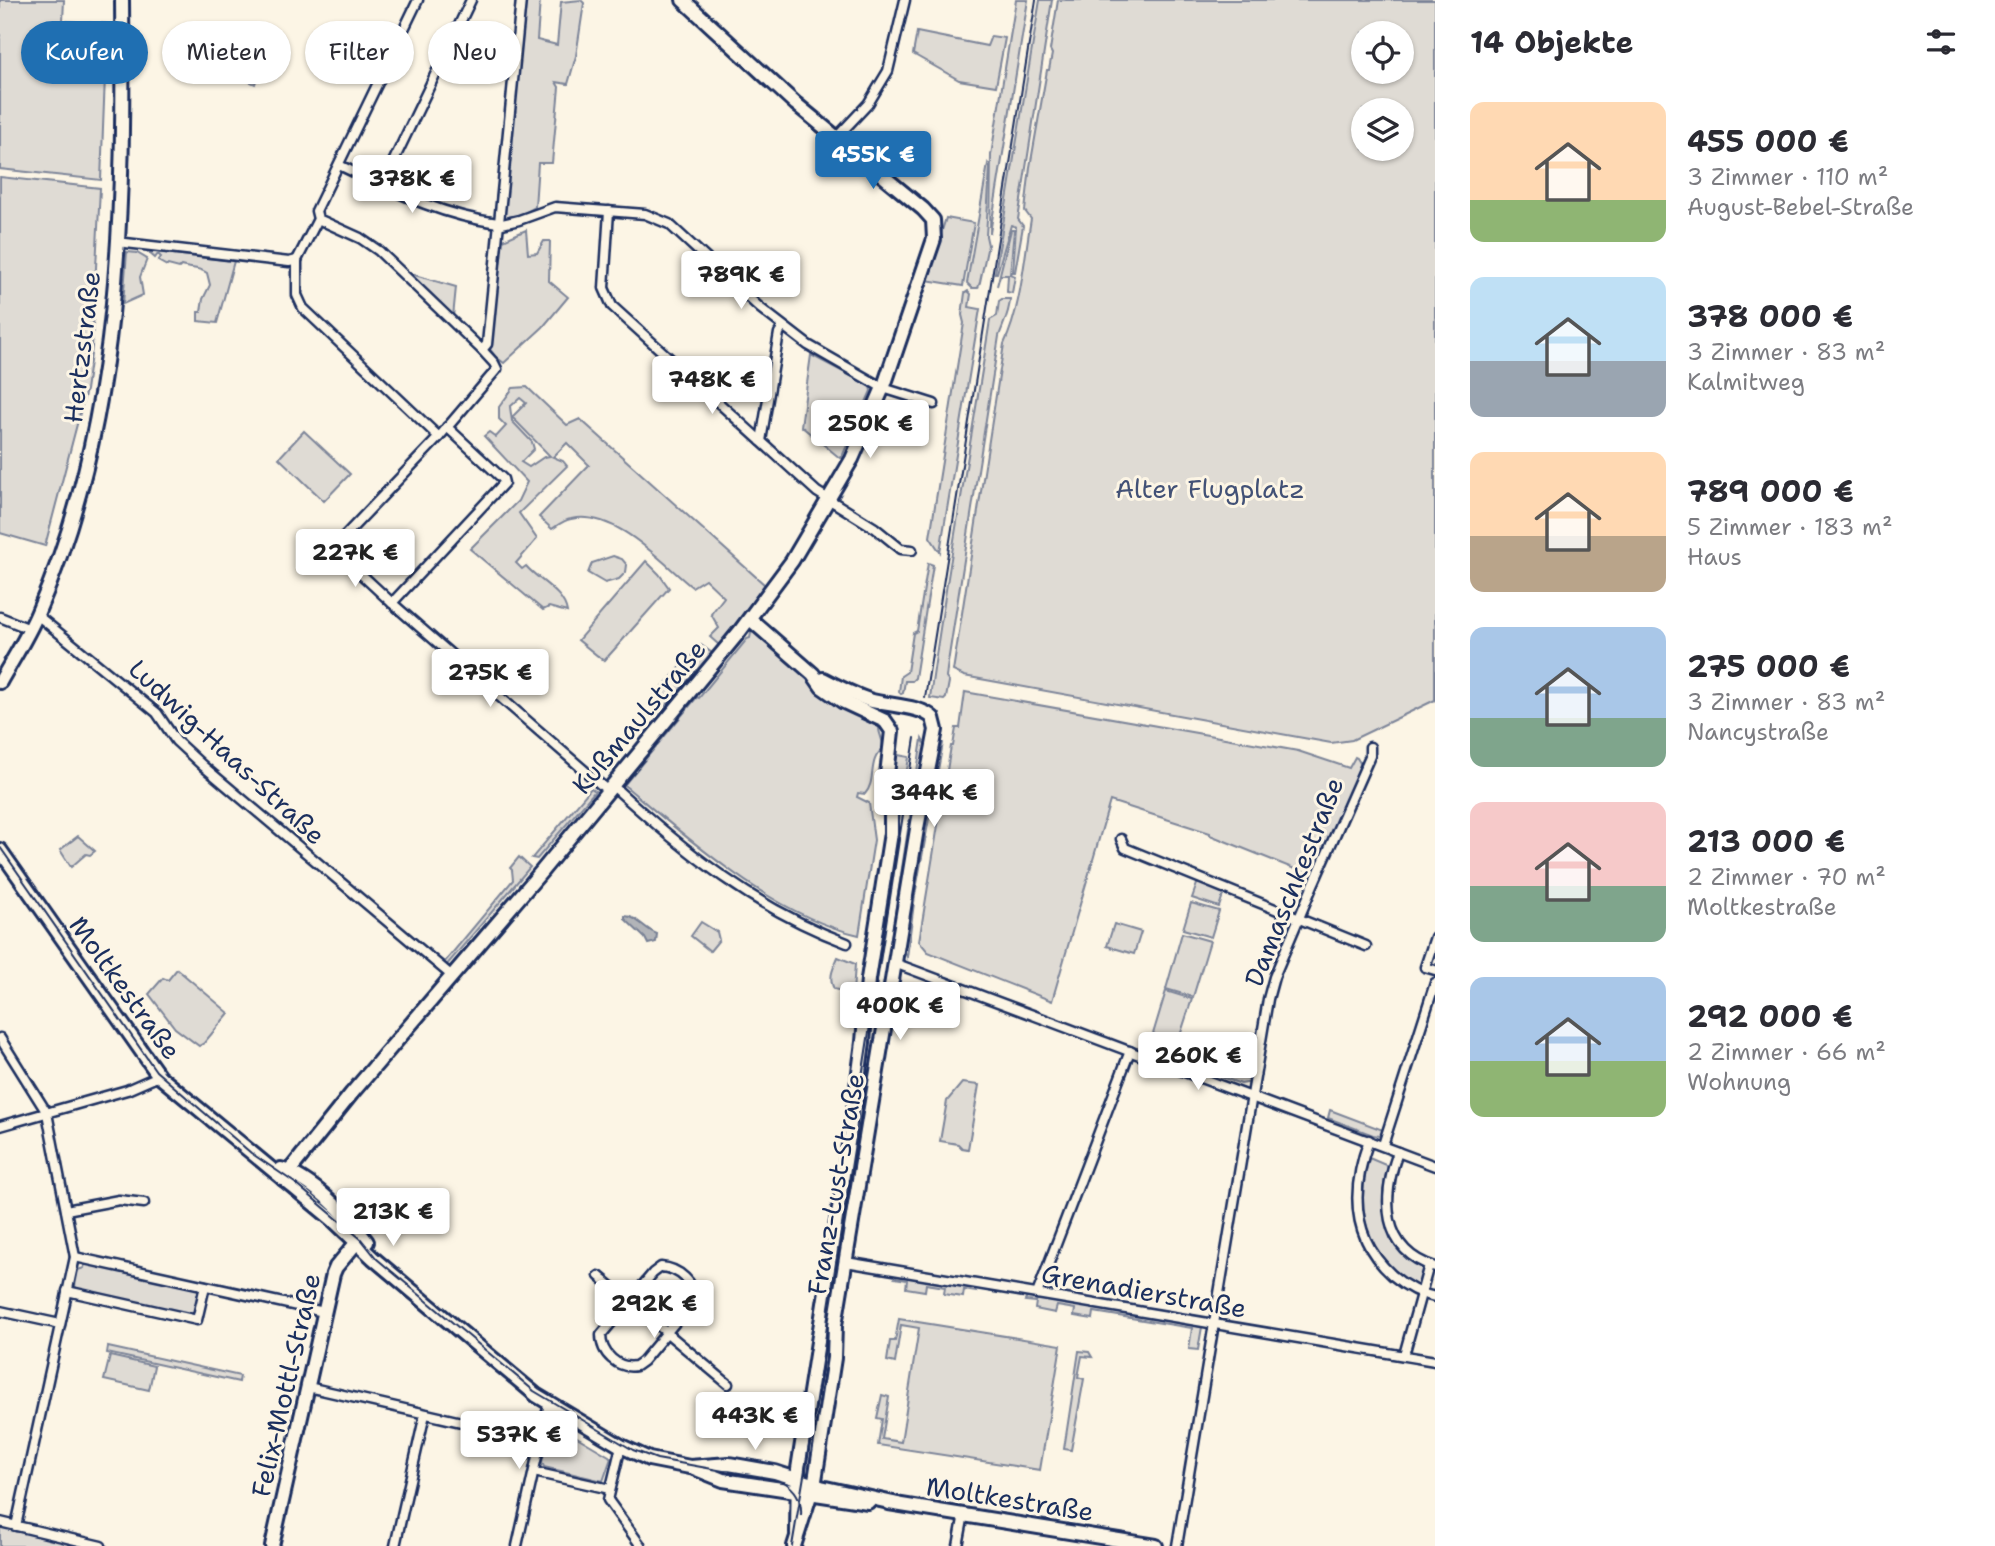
<!DOCTYPE html>
<html lang="de">
<meta charset="utf-8">
<style>
:root{--surface:#fff;--page:#f7f7f7;--text:#2b2b33;--muted:#7c7c81;--accent:#1f6fb2}
body{margin:0;font-family:"Shantell Sans",sans-serif;background:var(--page);color:var(--text);height:100vh;display:flex;flex-direction:column;font-size:26px;white-space:nowrap}
*{box-sizing:border-box;margin:0}
p{font-size:23px;color:var(--muted)}
.icon{flex:none;width:38px;height:38px;fill:none;stroke:currentColor;stroke-width:2;stroke-linecap:round;stroke-linejoin:round}
.map{position:relative;flex:1;overflow:hidden}
.panel{display:flex;flex-direction:column;background:var(--surface);width:560px}
.panel>*{flex:none}
.banner{position:absolute;left:21px;top:21px;width:665px;height:63px;display:flex;gap:14px}
.controls{position:absolute;left:1351px;top:21px;display:grid;gap:14px}
.controls a{display:grid;place-items:center;width:63px;height:63px;border-radius:50%;background:var(--surface);box-shadow:0 2px 5px #0004;font-size:35px}
.price{position:absolute;translate:-50% -60px;padding:0 16px;border-radius:7px;background:#fff;color:#222;font-size:23px;line-height:46px;filter:drop-shadow(0 2px 4px #0008)}
.price::after{content:'';position:absolute;left:50%;top:42px;width:21px;height:16px;margin-left:-10px;background:inherit;clip-path:polygon(0 0,100% 0,50% 100%)}
.price.current{background:var(--accent);color:#fff}
ul{padding:0;list-style:none}
li{display:flex;align-items:center;gap:21px;height:175px;padding:0 35px}
li span{display:grid;place-items:center;flex:none;width:196px;height:140px;border-radius:14px;color:#555}
li>.icon{margin-inline-start:auto}
span .icon{width:84px;height:84px;fill:#fffc;stroke-width:1}
li b{font-size:30px}
h2{display:flex;justify-content:space-between;align-items:center;height:84px;padding:0 35px;font-size:30px}
.chip{padding:0 24px;border-radius:32px;background:var(--surface);box-shadow:0 2px 5px #0004;font-size:24px;line-height:63px}
.chip.current{background:var(--accent);color:#fff}
main{display:flex;flex:1;min-height:0}
.map>svg:first-child{display:block}
.green{fill:#dfdbd4;stroke:#7d8599;stroke-width:2;fill-rule:evenodd}
.water{fill:#b2b4b8;stroke:#767f94;stroke-width:2}
.lines{fill:none;stroke-linecap:round;stroke-linejoin:round}
.street-casing{stroke:#1b2f5e;stroke-width:13}
.secondary-casing{stroke:#1b2f5e;stroke-width:18}
.street{stroke:#fcf5e5;stroke-width:8}
.secondary{stroke:#fcf5e5;stroke-width:12}
.tram{stroke:#1b2f5e;stroke-width:2}
.labels{text-anchor:middle;stroke-width:6;stroke-linejoin:round;paint-order:stroke}
.street-label{font-size:26px;fill:#1b2f5e;stroke:#fcf5e5}
.park-label{font-size:26px;fill:#425176;stroke:#fcf5e5}
</style>
<main>
<div class="map">
<svg width="1435" height="1546" viewBox="0 0 1435 1546">
<rect width="100%" height="100%" fill="#fcf5e5"/>
<filter id="ink" filterUnits="userSpaceOnUse"><feTurbulence type="fractalNoise" baseFrequency=".0143" numOctaves="2"/><feDisplacementMap in="SourceGraphic" scale="14" xChannelSelector="R" yChannelSelector="G"/><feConvolveMatrix kernelMatrix="1 2 1 2 8 2 1 2 1" color-interpolation-filters="sRGB"/></filter>
<g filter="url(#ink)">
<g class="green">
<path d="M0 0H64L63 21 107 24 101 180 0 169Z"/>
<path d="M526 0H540L537 40 557 45 561 2 581 0 584 3 576 56 568 84 556 82 559 87 552 163H538L535 207 521 215 506 219 504 217Z"/>
<path d="M1016 0H1028L990 233 991 155Z"/>
<path d="M1040 0H1052L1019 213 1018 219 1023 226 1015 272H1013L1016 227 1011 225 997 273H995Z"/>
<path d="M1058 0H1435V700L1352 740 1331 743 964 676 953 671 1004 344C1021 308 1024 260 1031 219L1025 211 1030 167 1047 70H1049L1052 54 1050 50ZM1363 33H1402V72H1363ZM1363 110H1402V149H1363Z"/>
<path d="M917 32 987 46 991 36 1005 38 996 86 959 80 913 54Z"/>
<path d="M244 39 267 47 255 84 233 74Z"/>
<path d="M988 164 990 168 986 236 988 245 980 282 978 288H972L967 283Z"/>
<path d="M0 177 100 188 92 347 86 390 45 546 0 533Z"/>
<path d="M946 218 974 223 963 286 926 280Z"/>
<path d="M526 230 528 254 537 253 544 241H550L549 281 568 297 543 327 504 363 496 357 489 348 501 241Z"/>
<path d="M1011 230H1014L1010 274 1015 276 1012 293 1007 292 1008 275H1000L997 286Z"/>
<path d="M147 251 234 261 217 323 198 321V312H201L203 299 210 285 207 273C199 267 189 269 181 266L179 268 168 265 167 266 158 261 161 257 158 254 155 258Z"/>
<path d="M127 252 137 253 147 259 140 277 143 295 123 304Z"/>
<path d="M411 274 456 287 453 317 409 277Z"/>
<path d="M968 291 971 294 969 307 980 309 940 552 930 537 964 323 962 315 965 293Z"/>
<path d="M1002 299H1010C1010 311 1003 325 999 336L947 669 946 678 949 682 946 698 944 700 930 698C947 571 971 444 990 320L997 316 999 301Z"/>
<path d="M811 355 870 386 871 391 841 459 801 426Z"/>
<path d="M527 387 567 425 580 419 765 585 719 645 710 637 719 628 711 614 724 597 705 579 692 587C661 562 615 509 571 519 564 520 558 525 552 529L539 517 589 465 567 443 553 457 563 461 567 466 519 513 537 539 516 563 522 569 526 566C539 581 564 592 567 612L549 607 543 610 470 549 518 501 527 482 484 436 489 432 496 437 506 426 499 419V407L513 388ZM520 398 526 403 512 417 550 456 544 457 529 467 521 462 534 449 532 442 512 421 510 407Z"/>
<path d="M304 431 350 474 324 501 279 458Z"/>
<path d="M613 556 622 559 627 565 626 572 619 579 605 583 588 573 592 563Z"/>
<path d="M646 561 659 574 669 588 604 661 578 640Z"/>
<path d="M928 563 933 565 915 678 912 681H905L903 693 901 694 899 692 901 676 907 672 913 633 917 631Z"/>
<path d="M756 631C795 665 831 705 879 726 878 734 884 739 883 749 867 760 877 781 865 794L858 793 857 797 869 803 874 840 859 935C774 916 690 840 624 785L697 697 699 698 747 639 750 638 751 633Z"/>
<path d="M701 645 712 653 666 706 653 697Z"/>
<path d="M965 692 1298 751 1349 768 1355 757 1357 758 1362 766 1312 876 1210 835V833L1110 801 1052 1001 928 952 919 941 951 746H953L956 728H960Z"/>
<path d="M922 739 928 750 887 983V965Z"/>
<path d="M938 740 943 743 915 895 907 957 903 948 905 931 908 929 925 824 923 822Z"/>
<path d="M898 755 909 757 885 911 891 759Z"/>
<path d="M591 788 595 791 537 859 532 858Z"/>
<path d="M78 836 95 851 90 855 86 854 71 867 60 850Z"/>
<path d="M519 857 530 867 446 966 443 964 513 880 512 870 510 868Z"/>
<path d="M1200 883 1224 892 1219 907 1192 898 1197 884Z"/>
<path d="M1191 903 1219 911 1211 937 1183 929Z"/>
<path d="M701 922 717 932 719 940 710 951 691 936Z"/>
<path d="M1114 924 1141 932 1134 954 1107 946Z"/>
<path d="M1182 933 1210 941 1193 997 1166 989Z"/>
<path d="M838 957 855 964 853 993 851 994 834 989C828 977 833 969 838 957Z"/>
<path d="M177 969 229 1013 204 1043 199 1046 175 1028 149 994 163 978 168 980Z"/>
<path d="M1166 991 1192 999 1178 1042 1153 1034Z"/>
<path d="M1182 1054 1252 1081V1082L1241 1084 1182 1063Z"/>
<path d="M962 1083 979 1085 968 1149 962 1148 958 1144 940 1141 947 1101Z"/>
<path d="M1330 1110 1383 1130 1382 1133 1379 1136 1373 1135 1328 1118Z"/>
<path d="M1369 1158 1388 1166C1376 1207 1386 1246 1425 1267L1420 1289C1368 1257 1353 1217 1369 1158Z"/>
<path d="M85 1263 197 1287 201 1295 196 1312 189 1315 78 1290 75 1286 78 1270 84 1268Z"/>
<path d="M899 1274 973 1287 976 1292 964 1290 963 1297 944 1294 945 1287 926 1284 925 1291 906 1288 907 1280 895 1278Z"/>
<path d="M1028 1295 1202 1327 1198 1350 1189 1349 1192 1328 1094 1312 1093 1319 1074 1316 1075 1309 1057 1306 1055 1313 1035 1309 1036 1302 1025 1301Z"/>
<path d="M899 1319 1061 1345 1040 1470 878 1445 882 1419 877 1418 882 1395 889 1397 882 1439 901 1442 919 1328 901 1325 895 1363 887 1361 890 1341H895Z"/>
<path d="M108 1347 240 1376 239 1382 107 1353Z"/>
<path d="M1079 1351 1089 1352 1092 1357 1082 1356 1078 1377 1084 1379 1071 1450 1064 1449Z"/>
<path d="M110 1356 154 1366 149 1390 104 1380Z"/>
<path d="M555 1424 609 1456 611 1458 603 1481 544 1467 542 1462 550 1427Z"/>
<path d="M0 1527 81 1546H0Z"/>
</g>
<path class="water" d="M625 916C637 916 645 930 657 934L656 942 648 944 645 938 625 919Z"/>
<g class="lines">
<defs>
<g id="street">
<path d="M836 138 868 104 888 71 905 0"/>
<path d="M339 165C392 190 438 215 498 223"/>
<path d="M382 185 471 0"/>
<path d="M609 211 604 288 612 306 817 492 875 528 901 549 912 550"/>
<path d="M318 219 360 238 379 251 482 350 494 363 497 369 439 437 333 548 392 603 608 791"/>
<path d="M498 225 519 220 555 207 645 214 669 224 760 308 808 345 883 388 934 404"/>
<path d="M117 242 289 262 297 260"/>
<path d="M297 260 318 219 316 211 418 0"/>
<path d="M297 260V295L303 308 439 437"/>
<path d="M482 350 487 344 521 0"/>
<path d="M761 441 779 333 783 327"/>
<path d="M392 603 504 483 503 479 447 427"/>
<path d="M37 615 157 713 176 741 203 766 452 976"/>
<path d="M0 617 30 629"/>
<path d="M613 786C685 852 754 908 847 943"/>
<path d="M1121 839 1125 848 1366 946"/>
<path d="M1435 937 1425 967 1435 970"/>
<path d="M897 964 1435 1166"/>
<path d="M0 1038 47 1113 75 1257 16 1526"/>
<path d="M0 1126 127 1090 159 1076"/>
<path d="M1369 1140C1351 1189 1351 1238 1392 1275 1405 1286 1418 1294 1435 1297"/>
<path d="M1383 1145 1435 983"/>
<path d="M1398 1152C1382 1196 1380 1250 1435 1267"/>
<path d="M66 1210 119 1200 144 1203"/>
<path d="M75 1257 324 1312"/>
<path d="M846 1262 1435 1361"/>
<path d="M661 1267C678 1268 697 1283 693 1301L643 1361 636 1366C618 1369 601 1354 601 1335L653 1273Z"/>
<path d="M599 1276 728 1384"/>
<path d="M67 1291 197 1320 205 1286"/>
<path d="M1037 1294 1130 1051"/>
<path d="M0 1311 60 1324"/>
<path d="M1404 1355 1429 1265"/>
<path d="M308 1387 540 1440"/>
<path d="M621 1446 608 1500 641 1546"/>
<path d="M534 1472 610 1489"/>
<path d="M0 1522 101 1546"/>
<path d="M395 1546 425 1414"/>
<path d="M517 1546 549 1403"/>
<path d="M958 1546 964 1514"/>
<path d="M1177 1546 1268 999 1274 977 1313 885 1370 756V747"/>
</g>
<g id="secondary">
<path d="M750 619 813 674 822 687 842 701 885 721 892 731 886 783 891 812V833L868 979 863 1042 851 1132 798 1469 797 1533"/>
<path d="M0 682C13 659 28 636 38 612 122 421 124 205 122 0"/>
<path d="M0 850 159 1076 333 1220 373 1258 536 1395 621 1446 649 1459 690 1467 729 1464 775 1472 821 1487 898 1504"/>
<path d="M281 1169C312 1179 348 1215 367 1242"/>
<path d="M283 1179 352 1093 541 872 740 631 792 561 852 459 885 383 934 239 933 220 923 209 796 104 683 0"/>
<path d="M691 1467 723 1480 868 1502"/>
<path d="M889 1503 1156 1546"/>
<path d="M272 1546 333 1274 336 1267 358 1241"/>
<path d="M794 1546 815 1480 834 1358 835 1325 918 823 936 730 933 718C920 705 887 706 869 700 852 694 838 687 823 679"/>
</g>
</defs>
<use href="#street" class="street-casing"/>
<use href="#secondary" class="secondary-casing"/>
<use href="#street" class="street"/>
<use href="#secondary" class="secondary"/>
<g class="tram">
<path d="M925 698 1036 0"/>
<path d="M0 847 156 1071 251 1153 295 1183 361 1239 377 1259 534 1391 633 1450 657 1459 784 1482C797 1490 802 1501 801 1515"/>
<path d="M792 1546 822 1370 829 1307 856 1137 859 1096 915 738"/>
</g>
</g>
</g>
<g class="labels">
<g class="street-label">
<text transform="translate(82 347) rotate(-83)" y="9">Hertzstraße</text>
<text transform="translate(639 717) rotate(-50)" y="9">Kußmaulstraße</text>
<text transform="translate(227 752) rotate(43)" y="9">Ludwig-Haas-Straße</text>
<text transform="translate(1294 882) rotate(-68)" y="9">Damaschkestraße</text>
<text transform="translate(125 988) rotate(54)" y="9">Moltkestraße</text>
<text transform="translate(836 1184) rotate(-80)" y="9">Franz-Lust-Straße</text>
<text transform="translate(1144 1291) rotate(10)" y="9">Grenadierstraße</text>
<text transform="translate(286 1385) rotate(-77)" y="9">Felix-Mottl-Straße</text>
<text transform="translate(1010 1499) rotate(9)" y="9">Moltkestraße</text>
</g>
<g class="park-label">
<text x="1210" y="498">Alter Flugplatz</text>
</g>
</g>
</svg>
<div class="controls">
<a><svg class="icon" aria-label="locate" viewBox="0 0 24 24"><circle cx="12" cy="12" r="6"/><path d="M12 2v4M12 18v4M2 12h4M18 12h4"/></svg></a>
<a><svg class="icon" aria-label="layers" viewBox="0 0 24 24"><path d="M12 4l9 5-9 5-9-5zM3 14l9 5 9-5"/></svg></a>
</div>
<b class="price current" style="left:873px;top:191px">455K €</b>
<b class="price" style="left:412px;top:215px">378K €</b>
<b class="price" style="left:741px;top:311px">789K €</b>
<b class="price" style="left:712px;top:416px">748K €</b>
<b class="price" style="left:870px;top:460px">250K €</b>
<b class="price" style="left:355px;top:589px">227K €</b>
<b class="price" style="left:490px;top:709px">275K €</b>
<b class="price" style="left:934px;top:829px">344K €</b>
<b class="price" style="left:900px;top:1042px">400K €</b>
<b class="price" style="left:1198px;top:1092px">260K €</b>
<b class="price" style="left:393px;top:1248px">213K €</b>
<b class="price" style="left:654px;top:1340px">292K €</b>
<b class="price" style="left:755px;top:1452px">443K €</b>
<b class="price" style="left:519px;top:1471px">537K €</b>
<div class="banner">
<a class="chip current">Kaufen</a>
<a class="chip">Mieten</a>
<a class="chip">Filter</a>
<a class="chip">Neu</a>
</div>
</div>
<section class="panel">
<h2>14 Objekte<svg class="icon" aria-label="filters" viewBox="0 0 24 24"><path d="M4 7h16M4 17h16"/><circle cx="9" cy="7" r="2"/><circle cx="15" cy="17" r="2"/></svg></h2>
<ul>
<li><span style="background:linear-gradient(#ffd9b3 70%,#8fb573 0)"><svg class="icon" aria-label="home" viewBox="0 0 24 24"><path d="M3 11l9-7 9 7M6 9v11h12V9"/></svg></span><div><b>455 000 €</b><p>3 Zimmer · 110 m²</p><p>August-Bebel-Straße</p></div></li>
<li><span style="background:linear-gradient(#bfe0f5 60%,#9aa5b1 0)"><svg class="icon" aria-label="home" viewBox="0 0 24 24"><path d="M3 11l9-7 9 7M6 9v11h12V9"/></svg></span><div><b>378 000 €</b><p>3 Zimmer · 83 m²</p><p>Kalmitweg</p></div></li>
<li><span style="background:linear-gradient(#ffd9b3 60%,#b9a48a 0)"><svg class="icon" aria-label="home" viewBox="0 0 24 24"><path d="M3 11l9-7 9 7M6 9v11h12V9"/></svg></span><div><b>789 000 €</b><p>5 Zimmer · 183 m²</p><p>Haus</p></div></li>
<li><span style="background:linear-gradient(#a9c7e8 65%,#7fa58c 0)"><svg class="icon" aria-label="home" viewBox="0 0 24 24"><path d="M3 11l9-7 9 7M6 9v11h12V9"/></svg></span><div><b>275 000 €</b><p>3 Zimmer · 83 m²</p><p>Nancystraße</p></div></li>
<li><span style="background:linear-gradient(#f6c9c9 60%,#7fa58c 0)"><svg class="icon" aria-label="home" viewBox="0 0 24 24"><path d="M3 11l9-7 9 7M6 9v11h12V9"/></svg></span><div><b>213 000 €</b><p>2 Zimmer · 70 m²</p><p>Moltkestraße</p></div></li>
<li><span style="background:linear-gradient(#a9c7e8 60%,#8fb573 0)"><svg class="icon" aria-label="home" viewBox="0 0 24 24"><path d="M3 11l9-7 9 7M6 9v11h12V9"/></svg></span><div><b>292 000 €</b><p>2 Zimmer · 66 m²</p><p>Wohnung</p></div></li>
</ul>
</section>
</main>
